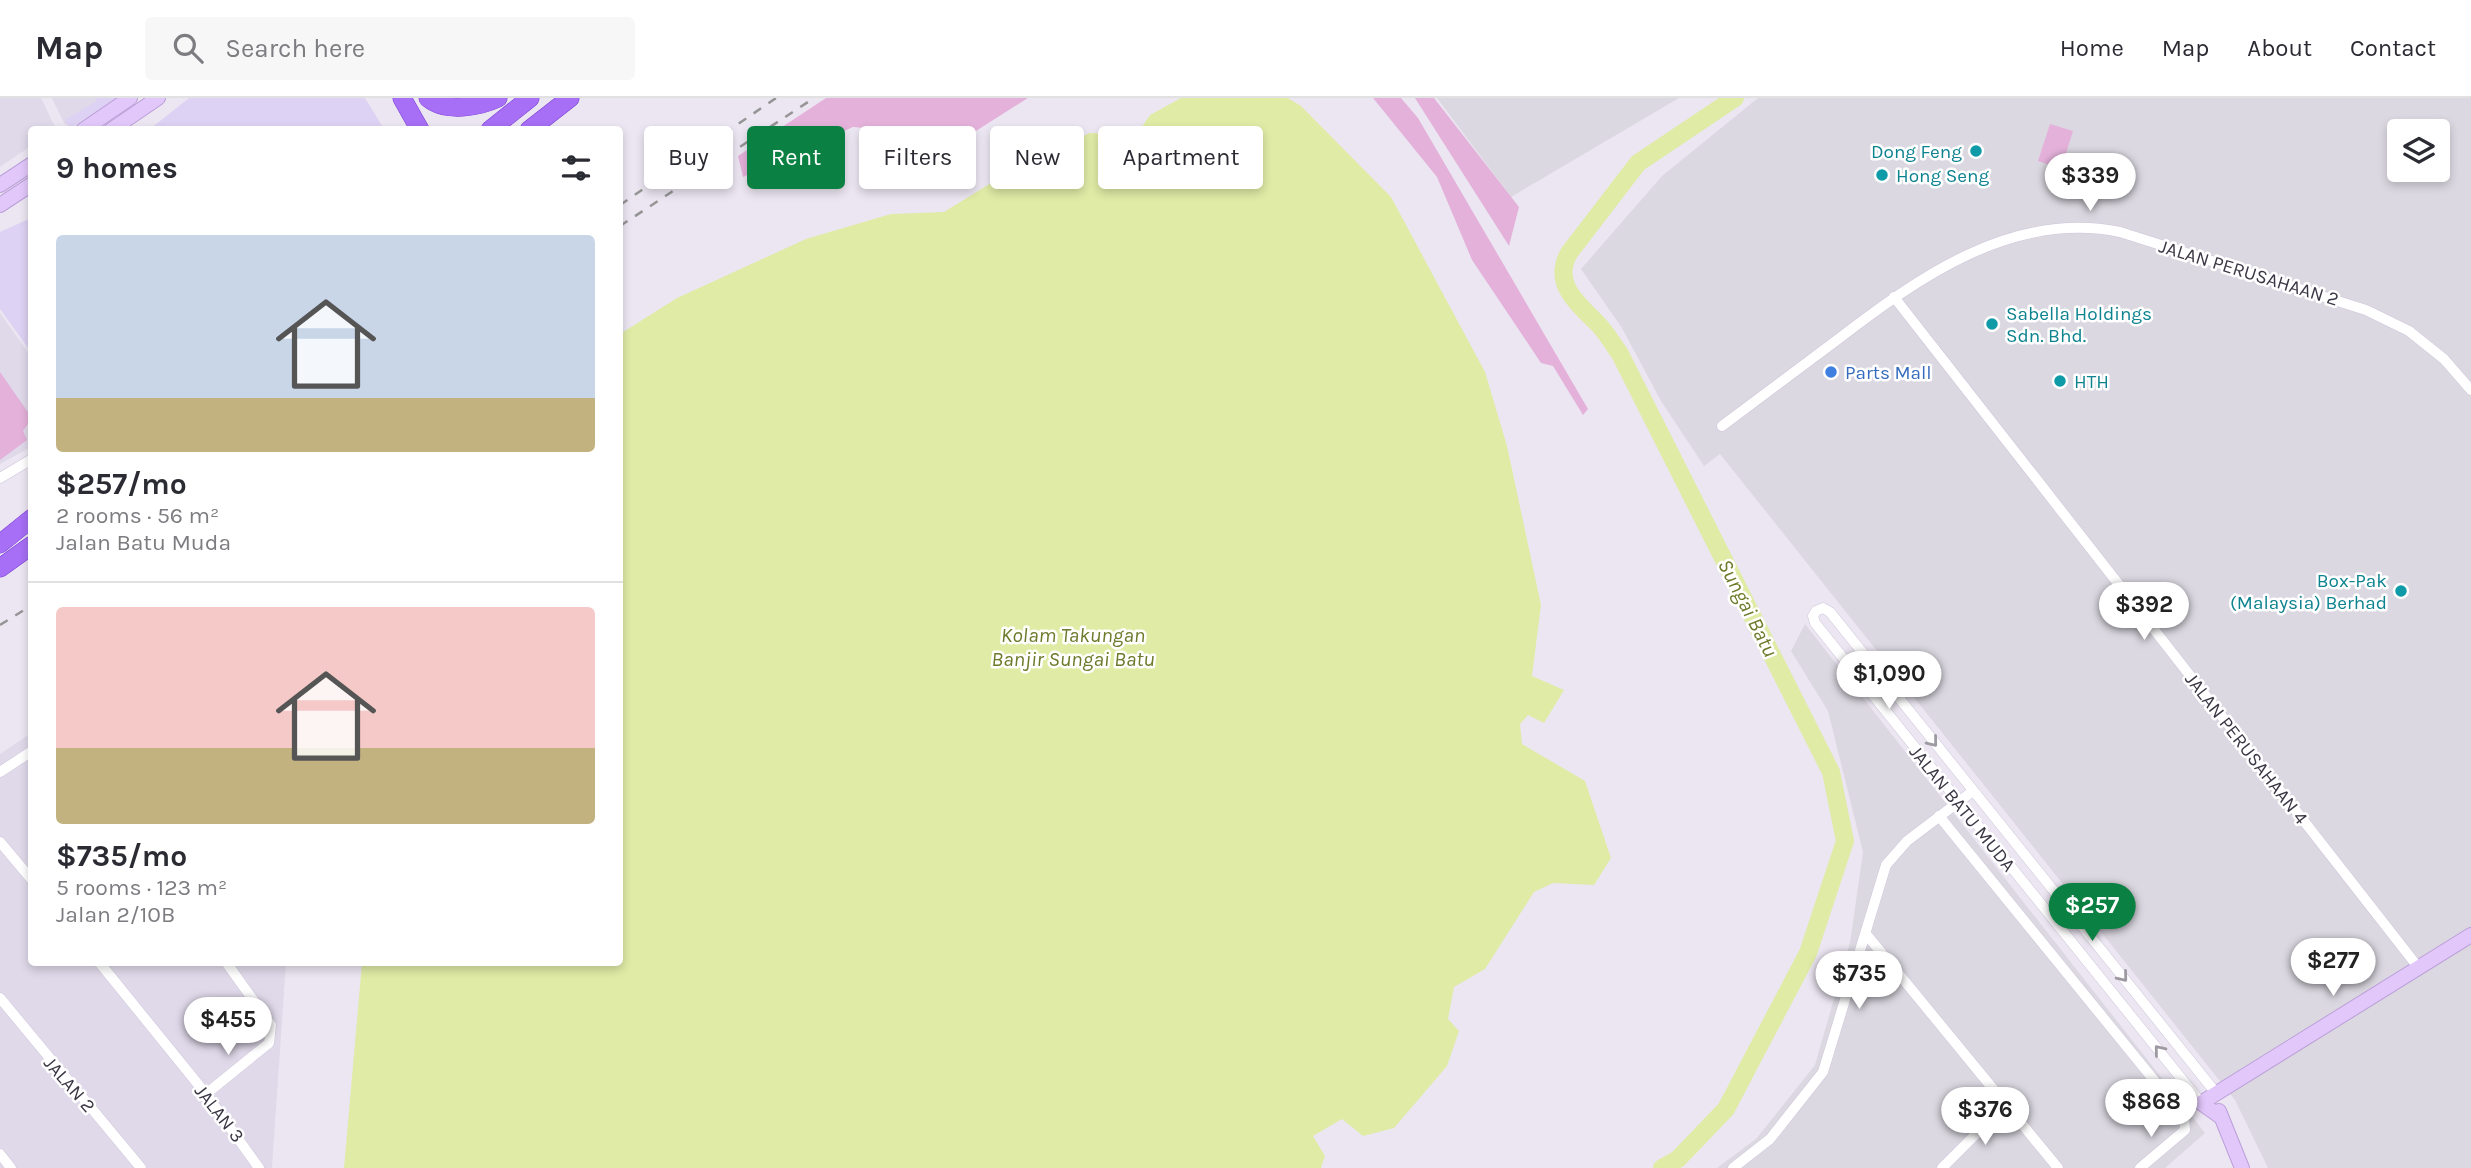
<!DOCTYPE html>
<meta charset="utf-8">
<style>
:root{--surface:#fff;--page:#f7f7f7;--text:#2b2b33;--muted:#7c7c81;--line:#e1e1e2;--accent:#0b8043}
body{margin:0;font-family:Karla,sans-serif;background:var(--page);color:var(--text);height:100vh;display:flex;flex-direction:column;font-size:26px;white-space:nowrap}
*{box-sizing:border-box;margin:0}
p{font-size:23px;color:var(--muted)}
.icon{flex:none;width:38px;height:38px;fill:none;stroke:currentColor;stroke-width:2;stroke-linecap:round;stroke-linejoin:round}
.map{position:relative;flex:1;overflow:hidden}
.drawer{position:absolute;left:28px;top:28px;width:595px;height:840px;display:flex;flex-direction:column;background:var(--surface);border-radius:7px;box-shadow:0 4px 10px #0003}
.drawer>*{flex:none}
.guide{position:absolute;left:644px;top:28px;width:665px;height:63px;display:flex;gap:14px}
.tools{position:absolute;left:2387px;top:21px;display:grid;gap:14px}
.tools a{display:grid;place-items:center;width:63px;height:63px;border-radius:7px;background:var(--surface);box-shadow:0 4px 10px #0003;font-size:35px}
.price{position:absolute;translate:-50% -60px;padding:0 16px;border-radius:24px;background:#fff;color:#222;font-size:23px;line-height:46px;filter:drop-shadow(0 2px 4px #0008)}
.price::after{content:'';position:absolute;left:50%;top:42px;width:21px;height:16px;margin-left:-10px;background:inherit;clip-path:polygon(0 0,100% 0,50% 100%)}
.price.selected{background:var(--accent);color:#fff}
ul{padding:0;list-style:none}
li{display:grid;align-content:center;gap:14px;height:371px;padding:0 28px}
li+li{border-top:2px solid var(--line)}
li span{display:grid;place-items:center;height:217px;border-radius:7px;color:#555}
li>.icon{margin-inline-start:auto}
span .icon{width:126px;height:126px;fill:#fffc;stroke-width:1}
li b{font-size:30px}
h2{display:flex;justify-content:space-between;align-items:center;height:84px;padding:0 28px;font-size:30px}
.tag{padding:0 24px;border-radius:7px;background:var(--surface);box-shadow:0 4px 10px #0003;font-size:24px;line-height:63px}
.tag.selected{background:var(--accent);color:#fff}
header{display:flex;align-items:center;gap:42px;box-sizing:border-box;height:98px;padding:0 35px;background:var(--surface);border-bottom:2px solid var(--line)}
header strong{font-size:33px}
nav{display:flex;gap:38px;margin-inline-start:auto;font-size:24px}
.search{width:490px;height:63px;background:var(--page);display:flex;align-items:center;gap:18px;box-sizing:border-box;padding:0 24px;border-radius:7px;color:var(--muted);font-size:26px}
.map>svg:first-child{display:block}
.residential{fill:#e0d9ea}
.commercial{fill:#ddd2f3}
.industrial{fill:#dbd8e1;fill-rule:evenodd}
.green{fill:#e4b1da}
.water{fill:#e0eba6}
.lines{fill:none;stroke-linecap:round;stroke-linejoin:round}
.river{stroke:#e0eba6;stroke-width:18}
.street-casing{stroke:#cfc6db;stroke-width:11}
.secondary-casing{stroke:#bb9fd8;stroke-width:16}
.highway-casing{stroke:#783fd3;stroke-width:19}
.street{stroke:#fff;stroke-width:10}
.secondary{stroke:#e2c7fb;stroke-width:14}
.highway{stroke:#a76ff5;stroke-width:18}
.rail{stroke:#959595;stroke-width:2.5;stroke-dasharray:9 9;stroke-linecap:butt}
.oneway{stroke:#9d9aa2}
.culture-dot{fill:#0f9aa8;stroke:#fff;stroke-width:2.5}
.shop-dot{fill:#3f7fe0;stroke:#fff;stroke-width:2.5}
.labels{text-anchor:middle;stroke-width:5;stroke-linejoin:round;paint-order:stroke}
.culture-label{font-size:19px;fill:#0d838f;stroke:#fff;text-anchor:start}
.street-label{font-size:19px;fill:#3b3644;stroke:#fff}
.shop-label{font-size:19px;fill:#366cbe;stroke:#fff;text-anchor:start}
.water-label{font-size:21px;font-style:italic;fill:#6d7b2b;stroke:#fff}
</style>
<header>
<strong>Map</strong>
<div class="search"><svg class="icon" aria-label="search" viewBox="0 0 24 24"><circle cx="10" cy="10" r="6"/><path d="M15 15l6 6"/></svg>Search here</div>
<nav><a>Home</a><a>Map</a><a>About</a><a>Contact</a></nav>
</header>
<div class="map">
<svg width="2471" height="1070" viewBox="0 0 2471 1070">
<rect width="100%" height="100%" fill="#ece6f2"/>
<g class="residential">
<path d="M0 0H41L56 31 32 32 31 48 0 69Z"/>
<path d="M52 0H107L65 27Z"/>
<path d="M0 215 32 260 31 349 0 366Z"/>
<path d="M31 635 32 864 286 865 272 1070H0V656Z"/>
</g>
<g class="commercial">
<path d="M96 0H120L69 31 65 22 97 3Z"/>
<path d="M189 0H365L384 31H150Z"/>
<path d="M31 120V254L0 211V134Z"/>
</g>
<g class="industrial">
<path d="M1437 0H1679L1511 99Z"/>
<path d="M1758 0H2471V1070H2268L2235 1002 1720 356 1704 368 1661 303 1622 230 1581 171 1662 78ZM2399 33H2438V72H2399Z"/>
<path d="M1805 526 2205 1035 2165 1070H1717L1756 1041 1815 967 1850 845 1863 754 1828 613 1791 553Z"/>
</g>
<g class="green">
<path d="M826 0H1028L946 52 891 32 853 29 743 79 738 58Z"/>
<path d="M1373 0H1401L1418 20 1588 311 1583 317 1553 268 1541 265 1472 162 1437 79Z"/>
<path d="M1415 0H1434L1519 109 1509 148Z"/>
<path d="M2050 26 2073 33 2061 71 2038 63Z"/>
<path d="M0 274 32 320 23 333 27 342 0 362Z"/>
</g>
<path class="water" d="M1181 0H1288L1301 8 1391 99 1485 274 1507 348 1541 507 1532 578 1564 592 1544 625 1528 617 1520 626 1522 646 1585 683 1611 760 1594 787 1553 785 1534 794 1485 871 1454 889 1448 921 1459 933 1447 968 1394 1030 1363 1038 1342 1021 1313 1038 1325 1058 1321 1070H344L362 865 620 864V236L677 200 806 141 891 116 944 114 1027 63 1040 64 1089 35 1137 36 1150 17Z"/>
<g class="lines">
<path class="river" d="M1662 1070 1678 1061 1726 1011 1808 855 1845 743 1831 674 1620 256C1613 246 1606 234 1597 225 1577 205 1552 185 1569 155L1638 65 1735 0"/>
<defs>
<g id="street">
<path d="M1894 199 2418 869"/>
<path d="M1722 328C1760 300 1798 271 1837 242 1918 180 2012 112 2120 134L2366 212 2409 233 2444 261 2471 292"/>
<path d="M0 380 32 361"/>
<path d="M0 674 32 653"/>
<path d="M1939 718 2184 1019 2185 1032 2140 1070"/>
<path d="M0 744 32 782"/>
<path d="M1866 836 2058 1070"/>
<path d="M99 864 206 996 259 1070"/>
<path d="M0 900 141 1070"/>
<path d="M206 996 269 945 271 927 226 864"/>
<path d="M2201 1005 1815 525 1813 518 1816 513 1823 510 1830 514 2216 995"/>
<path d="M0 1056 11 1070"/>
<path d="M1733 1070 1770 1041 1823 974 1886 767 1907 743 1973 693"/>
<path d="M1942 1070 2006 1006"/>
</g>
<g id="secondary">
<path d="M83 32 130 0"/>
<path d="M111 32 158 0"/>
<path d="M0 87 32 66"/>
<path d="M0 107 32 86"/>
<path d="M2219 1013 2242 1070"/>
<path d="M2221 1019 2201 1005 2471 837"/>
</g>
<g id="highway">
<path d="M402 0 420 32"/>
<path d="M428 0C445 15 479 9 498 0"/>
<path d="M490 32 530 0"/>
<path d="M529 32 570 0"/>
<path d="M0 446 32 420"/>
<path d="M0 470 32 447"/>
</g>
</defs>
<use href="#street" class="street-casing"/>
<use href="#secondary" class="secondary-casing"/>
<use href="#highway" class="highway-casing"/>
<use href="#street" class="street"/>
<use href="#secondary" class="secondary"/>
<use href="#highway" class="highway"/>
<g class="rail">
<path d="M620 107 776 0"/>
<path d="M620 128 814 0"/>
<path d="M0 527 32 507"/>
</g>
</g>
<defs><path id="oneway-chevron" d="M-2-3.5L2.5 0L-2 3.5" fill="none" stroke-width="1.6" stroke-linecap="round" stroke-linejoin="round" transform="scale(1.75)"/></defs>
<g class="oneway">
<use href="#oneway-chevron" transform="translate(1933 644) rotate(51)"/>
<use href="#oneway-chevron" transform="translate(2123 879) rotate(51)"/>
<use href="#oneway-chevron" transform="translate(2159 952) rotate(-129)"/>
</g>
<g class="culture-dot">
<circle cx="1976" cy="53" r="7"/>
<circle cx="1882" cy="77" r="7"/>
<circle cx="1992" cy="226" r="7"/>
<circle cx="2060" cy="283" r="7"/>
<circle cx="2401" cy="493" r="7"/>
</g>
<circle class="shop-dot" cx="1831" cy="274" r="7"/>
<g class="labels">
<g class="culture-label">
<text x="1962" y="60" text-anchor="end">Dong Feng</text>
<text x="1896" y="84">Hong Seng</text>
<text x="2006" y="222">Sabella Holdings<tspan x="2006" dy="22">Sdn. Bhd.</tspan></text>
<text x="2074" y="290">HTH</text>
<text x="2387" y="489" text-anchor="end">Box-Pak<tspan x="2387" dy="22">(Malaysia) Berhad</tspan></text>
</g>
<g class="street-label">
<text transform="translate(2249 174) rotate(17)" y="7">JALAN PERUSAHAAN 2</text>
<text transform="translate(2247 650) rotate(52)" y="7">JALAN PERUSAHAAN 4</text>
<text transform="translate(1963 710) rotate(51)" y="7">JALAN BATU MUDA</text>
<text transform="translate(70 986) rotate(49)" y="7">JALAN 2</text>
<text transform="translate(220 1015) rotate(52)" y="7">JALAN 3</text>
</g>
<g class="shop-label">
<text x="1845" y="281">Parts Mall</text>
</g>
<g class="water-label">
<text transform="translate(1748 510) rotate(63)" y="7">Sungai Batu</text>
<text x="1073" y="544">Kolam Takungan<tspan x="1073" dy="24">Banjir Sungai Batu</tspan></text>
</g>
</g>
</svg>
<div class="tools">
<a><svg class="icon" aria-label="layers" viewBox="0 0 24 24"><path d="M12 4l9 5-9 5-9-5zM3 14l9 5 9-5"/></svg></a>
</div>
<b class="price" style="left:2090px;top:115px">$339</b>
<b class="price" style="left:2144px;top:544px">$392</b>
<b class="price" style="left:1889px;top:613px">$1,090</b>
<b class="price selected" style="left:2092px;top:845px">$257</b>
<b class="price" style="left:2333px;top:900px">$277</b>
<b class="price" style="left:1859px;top:913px">$735</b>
<b class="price" style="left:228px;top:959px">$455</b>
<b class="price" style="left:2151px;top:1041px">$868</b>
<b class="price" style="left:1985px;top:1049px">$376</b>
<div class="guide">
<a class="tag">Buy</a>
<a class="tag selected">Rent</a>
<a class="tag">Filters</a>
<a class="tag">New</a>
<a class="tag">Apartment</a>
</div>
<section class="drawer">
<h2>9 homes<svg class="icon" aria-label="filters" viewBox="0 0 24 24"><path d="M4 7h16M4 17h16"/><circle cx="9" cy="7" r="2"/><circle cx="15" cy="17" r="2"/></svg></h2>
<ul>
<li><span style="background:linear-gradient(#c9d6e8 75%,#c2b280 0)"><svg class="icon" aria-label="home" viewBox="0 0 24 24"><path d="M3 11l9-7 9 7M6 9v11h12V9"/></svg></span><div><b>$257/mo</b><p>2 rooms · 56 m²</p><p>Jalan Batu Muda</p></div></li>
<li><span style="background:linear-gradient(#f6c9c9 65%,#c2b280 0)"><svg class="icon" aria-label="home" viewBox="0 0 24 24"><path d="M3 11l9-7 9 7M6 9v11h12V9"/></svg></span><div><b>$735/mo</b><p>5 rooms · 123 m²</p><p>Jalan 2/10B</p></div></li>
</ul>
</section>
</div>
